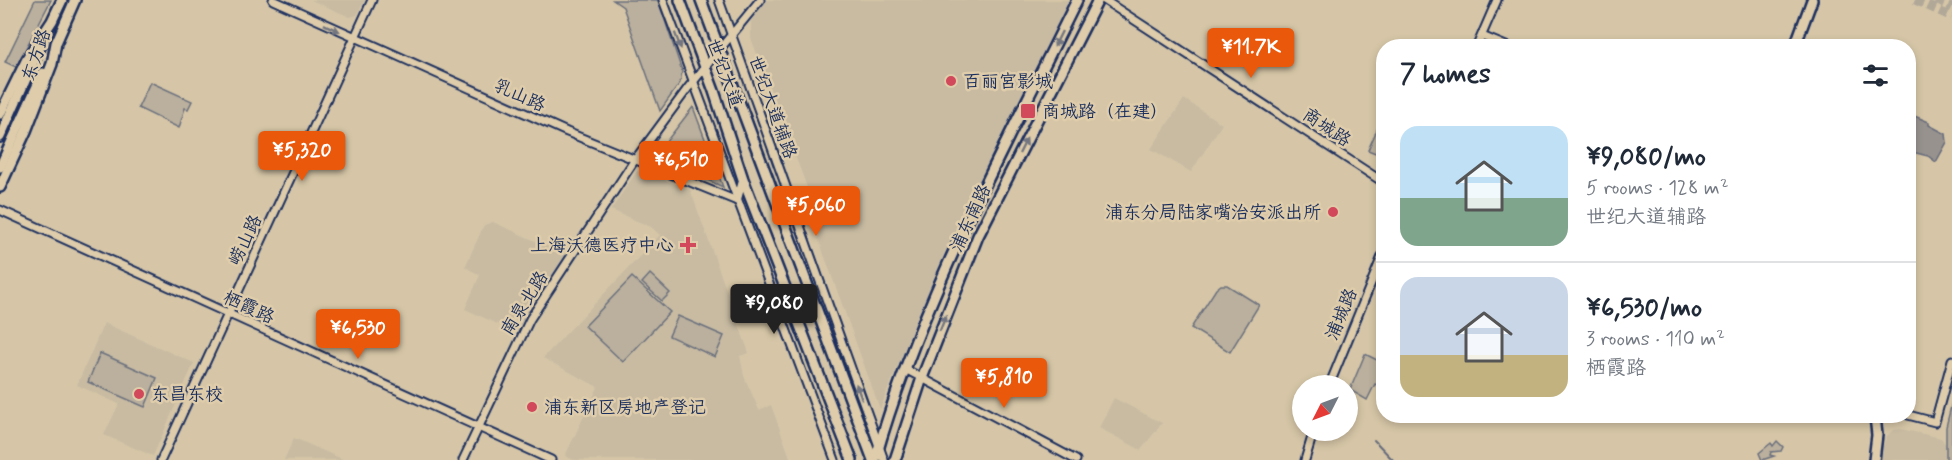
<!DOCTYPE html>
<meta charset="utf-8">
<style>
:root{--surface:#fff;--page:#f6f6f7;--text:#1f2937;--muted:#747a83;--line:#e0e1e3;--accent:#ea580c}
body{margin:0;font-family:Mynerve,"LXGW WenKai TC",sans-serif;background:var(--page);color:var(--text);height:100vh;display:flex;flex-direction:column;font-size:22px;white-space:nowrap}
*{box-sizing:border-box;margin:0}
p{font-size:20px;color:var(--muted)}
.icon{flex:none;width:33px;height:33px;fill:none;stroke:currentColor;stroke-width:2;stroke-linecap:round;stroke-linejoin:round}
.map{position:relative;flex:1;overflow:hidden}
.drawer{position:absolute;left:1376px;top:39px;width:540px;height:384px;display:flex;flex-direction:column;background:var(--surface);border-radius:24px;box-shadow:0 3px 9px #0003}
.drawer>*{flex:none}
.needle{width:39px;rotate:228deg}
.fabs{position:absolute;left:1292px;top:375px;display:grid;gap:12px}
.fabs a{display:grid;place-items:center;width:66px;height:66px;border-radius:50%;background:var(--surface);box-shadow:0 3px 9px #0003;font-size:30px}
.price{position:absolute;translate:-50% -51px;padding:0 14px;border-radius:6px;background:var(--accent);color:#fff;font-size:20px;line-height:39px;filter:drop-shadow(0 2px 3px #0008)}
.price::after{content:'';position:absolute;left:50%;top:36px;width:18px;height:14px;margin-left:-9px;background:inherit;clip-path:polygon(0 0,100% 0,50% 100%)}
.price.on{background:#222;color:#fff}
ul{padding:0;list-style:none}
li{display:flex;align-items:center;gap:18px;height:150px;padding:0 24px}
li+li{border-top:2px solid var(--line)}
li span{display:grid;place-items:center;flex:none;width:168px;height:120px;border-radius:18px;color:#555}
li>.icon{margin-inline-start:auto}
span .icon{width:72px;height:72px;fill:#fffc;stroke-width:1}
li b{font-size:26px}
h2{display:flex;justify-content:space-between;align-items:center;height:72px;padding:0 24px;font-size:26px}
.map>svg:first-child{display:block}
.built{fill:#c8bba2}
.green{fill:#bbb09d;stroke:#6b707e;stroke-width:1.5}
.water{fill:#97928e;stroke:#656a7b;stroke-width:1.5}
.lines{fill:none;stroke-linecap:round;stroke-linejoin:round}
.stream{stroke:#656a7b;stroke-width:2}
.major-tunnel{stroke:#b1a898;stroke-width:9;stroke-dasharray:9 4.5;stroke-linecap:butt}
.minor-casing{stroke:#1b2f5e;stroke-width:11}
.major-casing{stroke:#1b2f5e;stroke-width:14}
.minor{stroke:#deccaa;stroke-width:7}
.major{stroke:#deccaa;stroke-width:9}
.oneway{fill:#737680}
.poi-dot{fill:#d1495b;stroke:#deccaa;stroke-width:2}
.labels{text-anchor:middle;stroke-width:5;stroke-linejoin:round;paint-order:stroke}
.street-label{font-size:18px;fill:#1b2f5e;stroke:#deccaa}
.poi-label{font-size:18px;fill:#1b2f5e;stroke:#deccaa;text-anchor:start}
</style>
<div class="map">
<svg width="1952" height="460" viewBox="0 0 1952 460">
<rect width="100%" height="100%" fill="#d6c6a7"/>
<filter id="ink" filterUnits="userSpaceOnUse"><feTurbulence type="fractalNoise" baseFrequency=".0167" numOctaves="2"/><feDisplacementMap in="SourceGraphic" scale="12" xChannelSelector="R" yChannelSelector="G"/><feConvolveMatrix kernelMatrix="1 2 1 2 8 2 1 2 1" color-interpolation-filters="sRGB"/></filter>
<g filter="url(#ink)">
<g class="built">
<path d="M311 0H365L357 15 350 17Z"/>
<path d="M766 0H1070V6L1037 73 947 246 880 409 806 205 811 198 751 38V21Z"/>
<path d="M1184 99 1222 124 1191 172 1151 149Z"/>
<path d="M637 171 690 189 749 353 740 356 744 376 759 410 771 405 791 460H574L565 456 598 387 543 358 660 235 651 227 611 210Z"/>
<path d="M493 222 566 255 515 332 465 309 480 275 465 267 484 225Z"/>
<path d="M104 323 194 363 153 456 104 435 119 404 77 385Z"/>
<path d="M1114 398 1162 423 1141 450 1099 428Z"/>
<path d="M1901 429 1941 438 1946 445V460H1877L1887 436 1893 430Z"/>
<path d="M294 438 342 459 341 460H284Z"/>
</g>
<g class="green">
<path d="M35 0H51L16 67 5 62Z"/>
<path d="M613 0H658L682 71 680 83 660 111 623 7Z"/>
<path d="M150 82 192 101 188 109 185 108 179 128 138 108Z"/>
<path d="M693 107 723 187 655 156Z"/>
<path d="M1383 116V156L1368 150Z"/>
<path d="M650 274 670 293 662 301 642 283Z"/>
<path d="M632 277 670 312 623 362 585 326Z"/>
<path d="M1221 285H1227L1259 305 1230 352 1191 328 1216 289Z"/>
<path d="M678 316 724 336 715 357 669 336Z"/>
<path d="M100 353 157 378 145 407 88 382Z"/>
<path d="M1365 354 1383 363V388L1375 384 1367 400 1350 390Z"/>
<path d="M1952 402V460H1946V427Z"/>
<path d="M1777 441 1783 447 1781 451 1771 452 1770 455 1774 456 1762 460 1759 453 1771 443 1773 446Z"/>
</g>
<path class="water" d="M1912 115 1929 122V125L1946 134 1947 142 1936 162 1928 156 1908 151V118L1911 119Z"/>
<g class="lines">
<path class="stream" d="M1374 440 1393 460"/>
<g class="major-tunnel">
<path d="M1915 0 1952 17"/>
<path d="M1936 0 1952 8"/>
</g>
<defs>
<g id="minor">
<path d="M273 0 567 132 737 201"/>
<path d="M663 0 835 460"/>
<path d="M719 0 884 460"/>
<path d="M1104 0 1383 182"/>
<path d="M1482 36 1506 46"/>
<path d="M1477 46 1497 0"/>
<path d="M737 201 743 179"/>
<path d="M0 210 551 460"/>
<path d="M905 369 1076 460"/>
<path d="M1329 386 1383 254"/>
<path d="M1908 415 1935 422 1952 360"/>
<path d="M161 460 372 0"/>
<path d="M463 460 530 319 634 161 688 88 760 0"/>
<path d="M1305 460 1314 430"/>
</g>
<g id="major">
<path d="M680 0 714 91 743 179 852 460"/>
<path d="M701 0 873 460"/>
<path d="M1795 46 1812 0"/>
<path d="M0 114 27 59 52 21 62 0"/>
<path d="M0 137 41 45"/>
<path d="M0 167 43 73"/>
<path d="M0 187 26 131 52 64 56 43 75 0"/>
<path d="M875 460C921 299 1003 150 1077 0"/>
<path d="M895 460 922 378 978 236 1098 0"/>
<path d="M1874 460 1877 435 1875 416"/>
</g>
</defs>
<use href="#minor" class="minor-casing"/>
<use href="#major" class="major-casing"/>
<use href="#minor" class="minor"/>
<use href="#major" class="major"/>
</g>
<defs><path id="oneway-solid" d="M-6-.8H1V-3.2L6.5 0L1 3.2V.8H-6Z" transform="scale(1.5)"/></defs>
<g class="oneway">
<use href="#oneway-solid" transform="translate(332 28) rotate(25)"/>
<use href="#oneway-solid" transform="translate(1058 39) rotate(116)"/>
<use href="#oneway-solid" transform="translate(678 41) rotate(69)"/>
<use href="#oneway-solid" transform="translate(1023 146) rotate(-64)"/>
<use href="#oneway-solid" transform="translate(943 323) rotate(-68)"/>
<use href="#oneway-solid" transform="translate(859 392) rotate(-110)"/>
</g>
</g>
<g class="poi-dot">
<circle cx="951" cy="81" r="6"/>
<rect x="1020" y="103" width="16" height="16" rx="3"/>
<circle cx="1333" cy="212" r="6"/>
<path d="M685 236h6v6h6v6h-6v6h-6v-6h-6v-6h6z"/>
<circle cx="139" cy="394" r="6"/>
<circle cx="532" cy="407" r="6"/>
</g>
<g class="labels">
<g class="street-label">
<text transform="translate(36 55) rotate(-71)" y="6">东方路</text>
<text transform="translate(725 73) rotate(70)" y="6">世纪大道</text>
<text transform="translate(520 95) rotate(24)" y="6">乳山路</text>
<text transform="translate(773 107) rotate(70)" y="6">世纪大道辅路</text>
<text transform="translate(1327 127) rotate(34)" y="6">商城路</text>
<text transform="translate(970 218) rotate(-65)" y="6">浦东南路</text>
<text transform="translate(245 240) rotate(-65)" y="6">崂山路</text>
<text transform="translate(524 303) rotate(-58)" y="6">南泉北路</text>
<text transform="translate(249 307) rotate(24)" y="6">栖霞路</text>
<text transform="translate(1341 314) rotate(-67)" y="6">浦城路</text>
</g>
<g class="poi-label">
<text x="963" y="87">百丽宫影城</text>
<text x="1042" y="117">商城路（在建）</text>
<text x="1321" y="218" text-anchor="end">浦东分局陆家嘴治安派出所</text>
<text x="674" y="251" text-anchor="end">上海沃德医疗中心</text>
<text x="151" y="400">东昌东校</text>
<text x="544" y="413">浦东新区房地产登记</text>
</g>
</g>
</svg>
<div class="fabs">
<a><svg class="needle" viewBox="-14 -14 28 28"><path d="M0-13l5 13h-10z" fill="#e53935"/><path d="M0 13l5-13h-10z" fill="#747a83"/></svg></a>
</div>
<b class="price" style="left:1251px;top:79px">¥11.7K</b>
<b class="price" style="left:302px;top:182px">¥5,320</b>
<b class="price" style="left:681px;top:192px">¥6,510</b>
<b class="price" style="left:816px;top:237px">¥5,060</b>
<b class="price on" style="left:774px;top:335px">¥9,080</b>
<b class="price" style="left:358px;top:360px">¥6,530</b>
<b class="price" style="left:1004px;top:409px">¥5,810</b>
<section class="drawer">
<h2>7 homes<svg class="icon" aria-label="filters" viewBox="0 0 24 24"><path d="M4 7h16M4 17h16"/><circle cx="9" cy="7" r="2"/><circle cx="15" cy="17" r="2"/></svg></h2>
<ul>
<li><span style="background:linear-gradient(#bfe0f5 60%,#7fa58c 0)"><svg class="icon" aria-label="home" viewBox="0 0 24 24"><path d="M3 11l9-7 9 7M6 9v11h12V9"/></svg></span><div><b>¥9,080/mo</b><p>5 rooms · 128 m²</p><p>世纪大道辅路</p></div></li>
<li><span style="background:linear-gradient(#c9d6e8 65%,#c2b280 0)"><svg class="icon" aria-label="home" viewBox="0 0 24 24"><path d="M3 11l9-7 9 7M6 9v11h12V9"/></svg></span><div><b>¥6,530/mo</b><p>3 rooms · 110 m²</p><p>栖霞路</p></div></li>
</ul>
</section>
</div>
